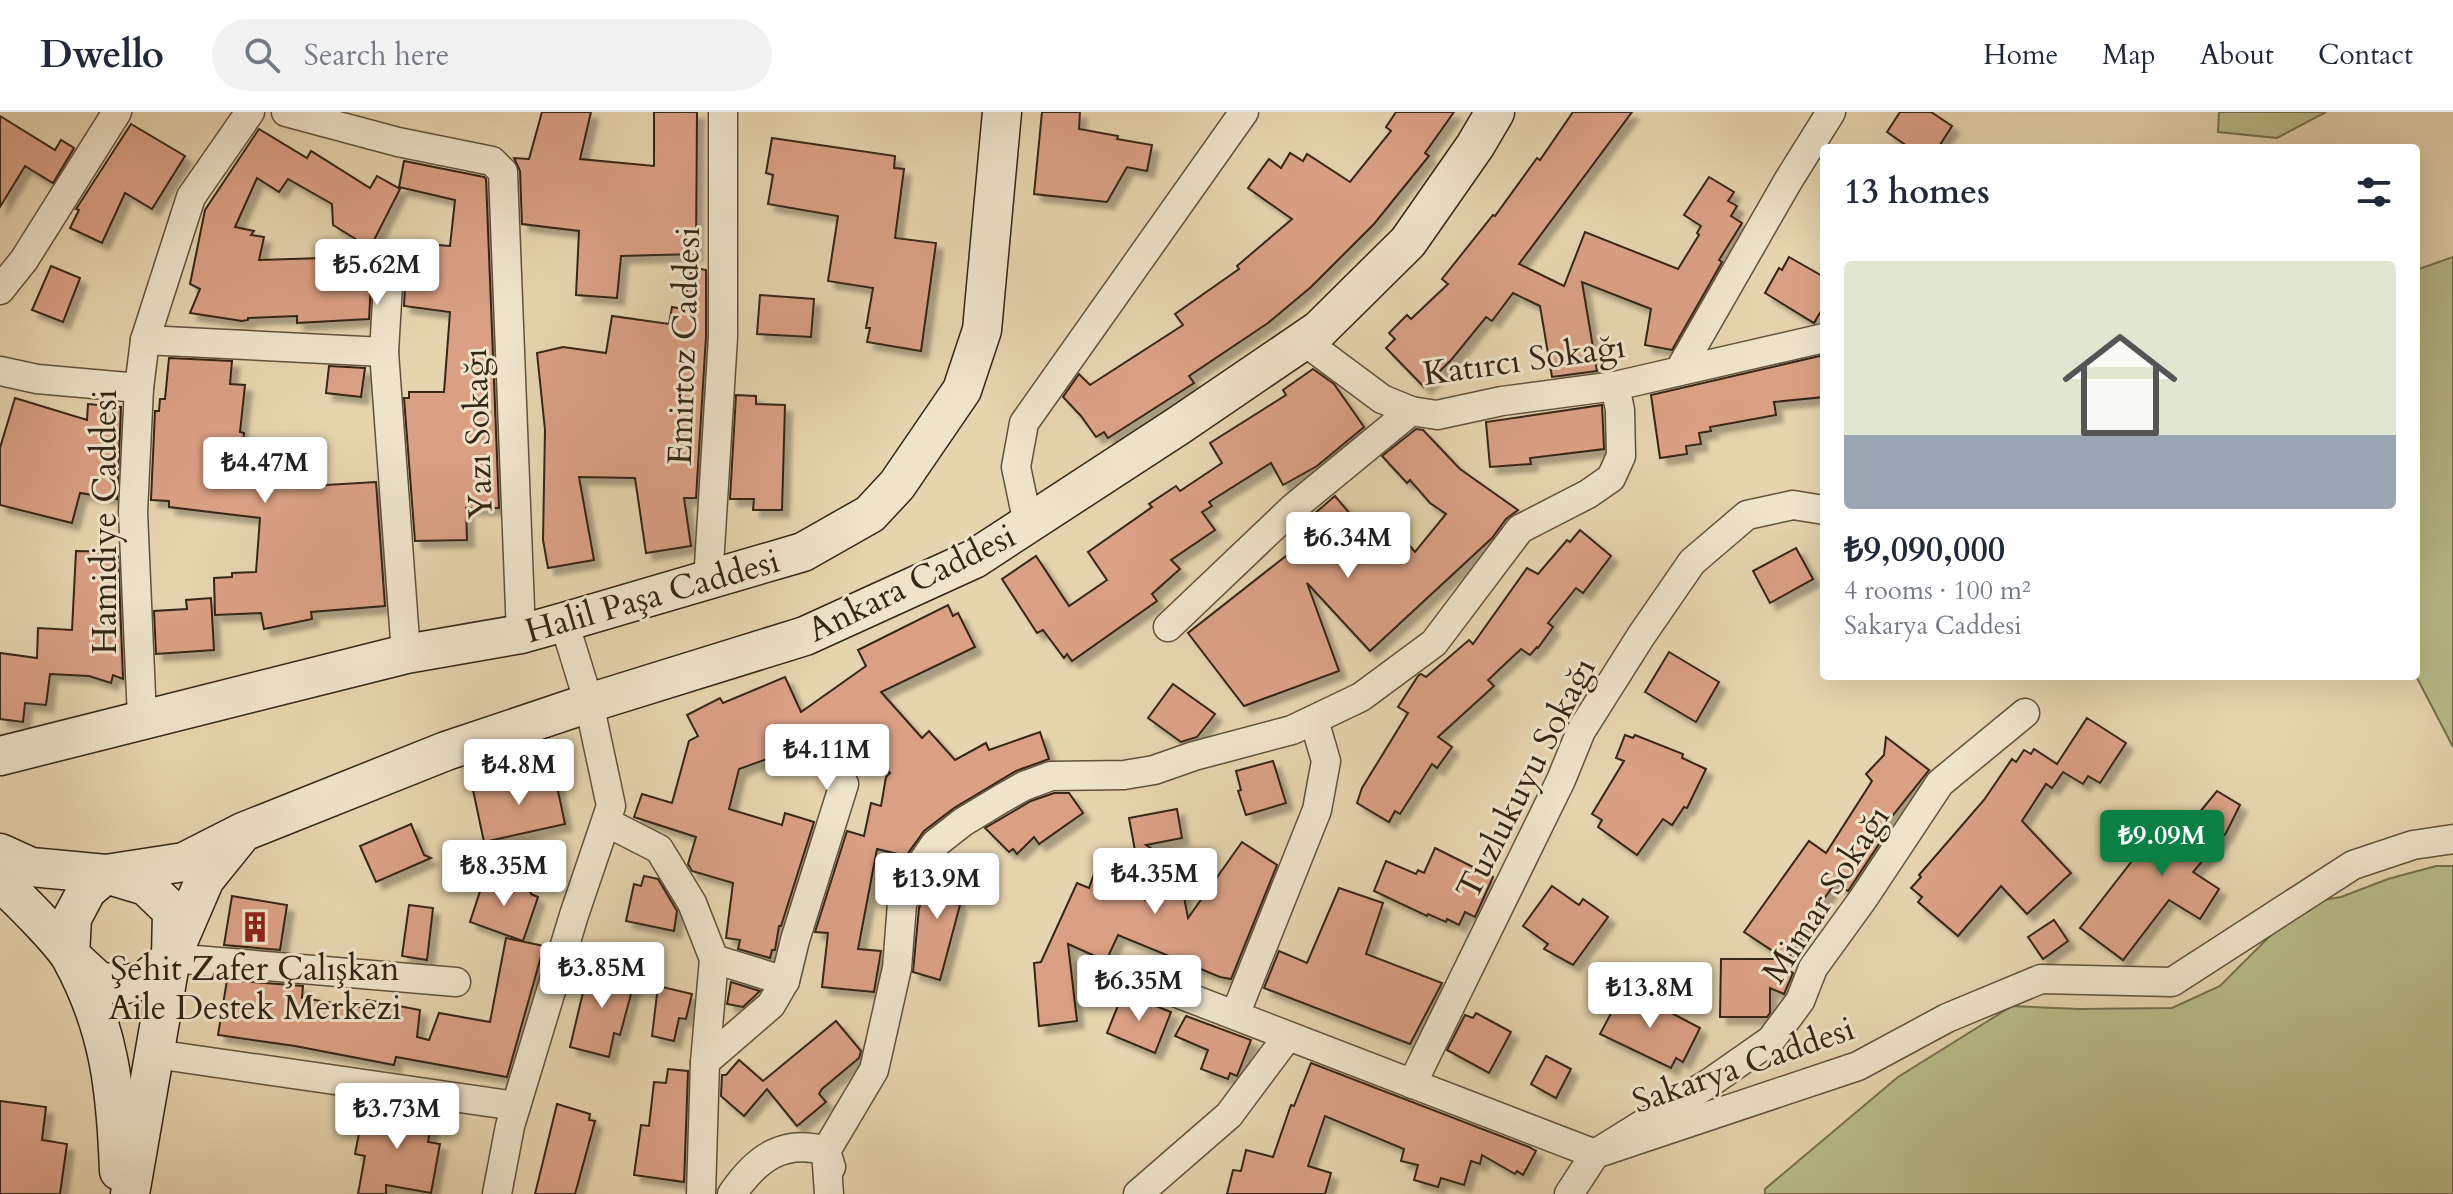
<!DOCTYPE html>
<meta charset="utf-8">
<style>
:root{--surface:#fff;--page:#f2f2f3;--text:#1f2937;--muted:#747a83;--line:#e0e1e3;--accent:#0b8043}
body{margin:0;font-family:Cardo,serif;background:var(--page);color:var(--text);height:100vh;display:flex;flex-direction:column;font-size:30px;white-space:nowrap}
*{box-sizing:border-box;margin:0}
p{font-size:26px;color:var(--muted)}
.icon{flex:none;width:44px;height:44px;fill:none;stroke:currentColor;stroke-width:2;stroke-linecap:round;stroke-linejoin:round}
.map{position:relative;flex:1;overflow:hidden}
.details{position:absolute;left:1820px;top:32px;width:600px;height:536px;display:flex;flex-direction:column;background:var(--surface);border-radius:8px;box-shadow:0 8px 32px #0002}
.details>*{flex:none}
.price{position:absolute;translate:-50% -68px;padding:0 18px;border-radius:8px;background:#fff;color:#222;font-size:26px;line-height:52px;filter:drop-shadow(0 2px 4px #0008)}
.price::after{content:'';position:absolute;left:50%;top:48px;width:24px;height:18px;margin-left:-12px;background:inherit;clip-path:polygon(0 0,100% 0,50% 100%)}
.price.active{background:var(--accent);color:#fff}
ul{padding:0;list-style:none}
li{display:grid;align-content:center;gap:16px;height:424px;padding:0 24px}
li+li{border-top:2px solid var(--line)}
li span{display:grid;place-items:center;height:248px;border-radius:8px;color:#555}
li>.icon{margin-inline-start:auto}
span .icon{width:144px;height:144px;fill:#fffc;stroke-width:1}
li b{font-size:34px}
h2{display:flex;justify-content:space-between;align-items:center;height:96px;padding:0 24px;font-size:34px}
header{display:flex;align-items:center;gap:48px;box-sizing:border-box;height:112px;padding:0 40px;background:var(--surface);border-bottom:2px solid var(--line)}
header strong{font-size:38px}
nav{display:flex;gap:44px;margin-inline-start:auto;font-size:28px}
.search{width:560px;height:72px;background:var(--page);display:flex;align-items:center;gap:20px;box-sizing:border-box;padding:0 28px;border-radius:44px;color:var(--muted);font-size:30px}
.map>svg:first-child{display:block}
.green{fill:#b8bc88;stroke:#77704e;stroke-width:2}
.building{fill:#daa084;stroke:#362515;stroke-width:2;filter:url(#shadow)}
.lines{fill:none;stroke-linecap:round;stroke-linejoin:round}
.street-casing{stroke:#62513b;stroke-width:31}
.secondary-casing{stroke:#362515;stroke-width:41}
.street{stroke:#efe3ca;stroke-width:28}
.secondary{stroke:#efe3ca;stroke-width:38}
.labels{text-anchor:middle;stroke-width:6;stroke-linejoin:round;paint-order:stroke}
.street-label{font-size:34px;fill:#362515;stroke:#efe3ca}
.poi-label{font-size:34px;fill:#362515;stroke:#efe3ca}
</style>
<header>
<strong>Dwello</strong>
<div class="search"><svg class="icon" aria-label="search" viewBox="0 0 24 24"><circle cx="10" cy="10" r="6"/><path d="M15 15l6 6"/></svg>Search here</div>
<nav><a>Home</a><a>Map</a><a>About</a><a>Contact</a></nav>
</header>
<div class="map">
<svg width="2453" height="1082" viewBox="0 0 2453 1082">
<defs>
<filter id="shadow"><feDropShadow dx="7" dy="7" stdDeviation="2" flood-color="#0004"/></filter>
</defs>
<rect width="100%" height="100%" fill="#e6d4ae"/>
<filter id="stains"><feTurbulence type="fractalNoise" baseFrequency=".0025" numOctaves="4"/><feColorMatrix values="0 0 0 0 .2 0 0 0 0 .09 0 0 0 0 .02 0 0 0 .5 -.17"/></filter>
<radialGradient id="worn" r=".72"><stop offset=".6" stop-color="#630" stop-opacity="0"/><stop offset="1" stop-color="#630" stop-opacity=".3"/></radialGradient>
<g class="green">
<path d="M2219 0H2326L2277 26 2218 20Z"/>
<path d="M2453 145V635L2416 564V158Z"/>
<path d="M2436 754H2453V1082H1765V1077L1898 965 2012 894 2079 897 2172 896 2220 874 2303 791 2341 785 2388 767Z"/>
</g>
<g class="building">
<path d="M542 0H591L580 47 654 54V0H697L696 142 621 144 617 186 576 183 579 119 522 112 520 59 514 46 529 47Z"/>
<path d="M1042 0H1080L1079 17 1118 24 1117 27 1152 33 1147 59 1127 55 1107 90 1034 82Z"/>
<path d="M1396 0H1454L1425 41 1429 44 1374 112 1311 175 1268 211 1189 264 1194 271 1108 326 1104 320 1096 325 1081 304 1063 285 1079 262 1090 273 1183 213 1175 202 1239 157 1237 154 1292 107 1248 76 1269 47 1281 56 1290 41 1303 49 1307 42 1350 70 1391 19 1386 15Z"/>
<path d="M1573 0H1632L1519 152 1564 174 1585 120 1678 157 1699 123 1697 121 1701 114 1684 103 1709 65 1734 80 1728 89 1737 94 1731 104 1742 111 1719 148 1722 150 1672 238 1645 233 1651 197 1582 170 1597 259 1552 265 1540 194 1513 181 1492 209 1486 205 1452 247 1424 275 1386 236 1395 227 1389 221 1407 203 1411 207 1448 172 1442 167 1493 103 1495 104 1537 46 1540 48Z"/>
<path d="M1900 0H1931L1952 14 1938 36H1910L1887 20Z"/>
<path d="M0 4 55 38 61 28 74 36 53 71 25 54 0 95Z"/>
<path d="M131 12 185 44 152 97 125 81 102 131 70 116 79 98 76 97 78 94Z"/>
<path d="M259 17 307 46 311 39 370 76 377 64 400 77 374 128 450 134 455 88 399 75 404 49 484 65 486 67 499 396H466L467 428 415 429 404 286H409V280H444L450 200 404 194 406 156 399 142 389 139 380 142 333 113 332 92 288 67 279 80 257 66 235 115 254 119 251 123 264 125 259 148 323 146V140L334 141V137L377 145 372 155 369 207 297 211V204L248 206V208L242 209 190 201 200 177 190 172 205 98Z"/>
<path d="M772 26 895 44 894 56 904 57 895 126 936 131 921 239 867 230 870 216H866L873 176 828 169 838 104 768 92 773 63 766 61Z"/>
<path d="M1789 145 1824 165V194L1814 211 1765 181 1779 156 1782 158Z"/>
<path d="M51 154 80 166 63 210 32 198Z"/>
<path d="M692 155 706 158V224L696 386H684L691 434 646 441 635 366 579 365 594 448 548 456 543 428 545 318 537 241 563 235 606 241 612 204 669 212 672 195 683 197Z"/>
<path d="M760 183 814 187 811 225 757 222Z"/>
<path d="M1824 243V285L1774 290 1776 303 1710 315 1711 319 1699 321 1701 332 1686 334 1687 342 1660 346 1651 283Z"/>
<path d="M169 246 232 249 230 272 245 273 240 320 244 321 242 346 310 342 309 374 376 370 385 494 311 500 312 507 264 517 261 501 215 503 214 466 232 465V461L256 460 260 406 169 395V389L151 388 155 299H159L160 287H165Z"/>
<path d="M329 254 365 256 361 285 326 281Z"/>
<path d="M1313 257 1334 272 1364 315 1317 354 1283 373 1271 351 1209 390 1212 394 1202 400 1215 418 1171 448 1180 457 1152 482 1157 489 1072 549 1067 542 1064 546 1043 518 1037 521 1002 467 1036 444 1069 494 1107 468 1088 440 1152 395 1149 392 1176 374 1180 379 1222 351 1210 331 1286 283 1283 278Z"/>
<path d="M736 283 756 284V292L785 293 782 398H753L754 387H730Z"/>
<path d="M15 286 87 308 88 292 121 295 117 387 80 381 72 411 0 393V336Z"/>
<path d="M1602 293 1604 337 1530 346 1531 352 1490 355 1486 310Z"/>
<path d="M1416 317 1423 318 1460 357 1518 398 1506 407 1492 426 1370 539 1307 471 1339 559 1244 594 1188 521 1315 421 1306 409 1335 384 1361 415 1376 404 1404 440 1410 434 1415 440 1446 402 1430 391 1410 368 1407 371 1382 344Z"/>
<path d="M1580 418 1611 444 1583 481 1576 476 1548 511 1553 515 1538 536 1537 535 1530 543 1521 537 1488 568 1494 574 1438 625 1452 635 1437 656 1432 652 1400 702 1395 699 1389 710 1357 691 1362 676 1408 601 1398 595 1418 564 1421 562 1426 565 1469 528 1473 532 1527 456 1538 462 1567 428 1570 430Z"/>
<path d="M1796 436 1813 467 1770 491 1753 459Z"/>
<path d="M76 439 118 440 123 567 113 563 111 571 89 564 50 562 46 593 25 591 23 610 0 607V541L37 546 38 516 72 518Z"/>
<path d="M211 486 214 538 156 542 154 499 187 497 186 488Z"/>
<path d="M948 493 953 504 958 501 975 535 881 580 922 626 929 619 955 648 986 631 989 638 1040 620 1049 647 1016 659 954 696 924 719 906 744 877 737 858 837 881 839 874 880 822 875 828 821 815 820 847 719 864 724 871 691 881 694 886 665 890 661 853 620 824 638 813 621 774 635 778 643 739 657 729 697 782 713 785 701 814 710 781 814H779L775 838H772L770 846 738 837 740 828 726 826 733 771 692 759 688 752 696 725 634 705 642 682 672 691 689 629 698 624 687 603 720 586 723 591 785 565 801 600 866 554 858 538Z"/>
<path d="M1669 540 1719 570 1696 610 1645 580Z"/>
<path d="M1173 572 1215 602 1197 625 1181 630 1148 606Z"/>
<path d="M2087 606 2126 631 2100 671 2088 664 2083 672 2063 660 2052 676 2046 672 2022 709 2071 761 2027 802 2001 774 1958 824 1918 790 1922 785 1911 776 1921 765 1919 763 1984 688 2012 647 2016 650 2024 638 2031 642 2034 637 2057 652Z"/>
<path d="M1625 623 1633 626 1635 623 1683 642 1682 646 1706 657 1687 696 1684 695 1672 713 1663 707 1637 743 1598 715 1602 708 1592 702 1624 649 1616 646Z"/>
<path d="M1886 625 1929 658 1882 717 1887 720 1848 779 1835 771 1800 821 1804 823 1782 856 1793 861 1784 882 1770 876V901L1767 905H1720L1721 847H1785L1744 820 1809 729 1826 741 1872 669 1866 662 1884 643Z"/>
<path d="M1273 649 1286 691 1246 703 1238 679 1241 678 1236 659Z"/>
<path d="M554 660 565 712 484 730 473 678Z"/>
<path d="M2217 679 2240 693 2226 721 2193 760 2219 777 2200 807 2169 788 2123 848 2080 816 2167 704 2185 718Z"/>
<path d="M1054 681H1069L1083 701 1039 732 1034 725 1017 742 1013 737 1009 740 985 716 1031 689Z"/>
<path d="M1177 697 1182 726 1146 733 1178 753 1188 806 1242 730 1277 753 1231 867 1220 865 1118 823 1106 849 1068 832 1077 909 1039 914 1034 851 1041 850 1077 771 1089 776 1094 762 1138 780 1144 787 1129 706Z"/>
<path d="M411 712 424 743 431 746 376 770 360 734Z"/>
<path d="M1435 736 1493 765 1475 805 1465 800 1459 813 1447 807 1446 810 1428 802 1427 804 1374 779 1386 749 1416 762 1418 758 1424 761Z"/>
<path d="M944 750 965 755 956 792 960 793 940 868 913 860 919 796 930 769Z"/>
<path d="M485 764 531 780V782L538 785 523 829 470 810Z"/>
<path d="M644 764 658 767 677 799 674 819 626 809 634 772 641 774Z"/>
<path d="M1552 774 1579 793 1583 787 1608 805 1573 853 1544 837 1548 832 1523 814Z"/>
<path d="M1339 776 1383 791 1366 842 1442 871 1410 932 1264 876 1279 839 1307 851Z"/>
<path d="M232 784 287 793 280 838 224 833Z"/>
<path d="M409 793 433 796 427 848 402 844Z"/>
<path d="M2054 808 2068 829 2043 847 2028 825Z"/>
<path d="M506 826 544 834 507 965 396 945 394 953 295 934 218 923 227 868 303 874 302 886 366 896 367 888 420 898 417 925 429 928 439 901 490 910Z"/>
<path d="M590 851 622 858 621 864 635 867 620 923 614 921 609 945 570 935Z"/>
<path d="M731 870 760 879 743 895 727 892Z"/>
<path d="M658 874 692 882 686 907 679 906 674 929 652 924Z"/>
<path d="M1623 879 1639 888 1641 885 1700 916 1683 950 1676 946 1671 956 1600 922Z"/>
<path d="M1123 881 1171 900 1155 941 1107 921Z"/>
<path d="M1476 901 1511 920 1489 961 1447 938 1465 903 1473 906Z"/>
<path d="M1186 904 1251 928 1237 964 1230 961 1228 967 1201 957 1208 938 1175 924Z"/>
<path d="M836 909 861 939 859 946 822 977 819 982 826 990 797 1014 767 977 744 1004 721 984 722 963H726L739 948 763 969Z"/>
<path d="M1546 944 1571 957 1556 986 1531 972Z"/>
<path d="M1311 951 1529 1035 1536 1039 1523 1063 1517 1059 1515 1062 1482 1043 1480 1052 1471 1049 1464 1073 1441 1066 1438 1075 1414 1068 1418 1053 1401 1049 1404 1037 1325 1004 1308 1054 1331 1061 1325 1082H1227L1233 1058 1241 1059 1246 1038 1273 1045 1291 993 1294 994Z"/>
<path d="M668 957 688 959 684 1070 634 1063 641 1013 649 1014 654 970 666 971Z"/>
<path d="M0 989 46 995 42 1028 67 1032 60 1082H0Z"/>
<path d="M373 992 433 1003 428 1030 440 1032 431 1081 386 1073V1082H358L365 1044 355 1042 360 1016 368 1018Z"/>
<path d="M557 992 590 1002 589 1008 595 1009 575 1082H535Z"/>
</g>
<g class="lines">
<defs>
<g id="street">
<path d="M286 0 398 30 492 49 503 60 521 522"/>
<path d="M389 156 384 240 406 542"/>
<path d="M0 178 24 148 117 0"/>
<path d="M145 228 384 240"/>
<path d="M1304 229 1382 287 1411 299 1437 303 1502 289 1615 274 1824 226"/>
<path d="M0 259 37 267 139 276"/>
<path d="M1679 259 1788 69 1831 0"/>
<path d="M1028 412 1016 355 1024 311 1244 0"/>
<path d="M708 470 723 225V0"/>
<path d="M1168 515 1293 396 1411 299"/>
<path d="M142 606 133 400 139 276 145 228 191 85 250 0"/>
<path d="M606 710 659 737 692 791 714 847 705 950 701 1082"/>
<path d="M171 846 456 870"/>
<path d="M714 847 785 869"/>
<path d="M1133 864 1595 1042 1858 954 1947 906 2041 867 2172 870 2353 753 2413 733 2453 727"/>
<path d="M1235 903 1317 698 1326 649 1314 608"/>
<path d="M155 942 516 994"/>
<path d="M705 950 771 893 785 869 795 828 844 672"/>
<path d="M1412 972 1561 668 1581 619 1641 524 1692 450 1747 403 1793 393 1824 398"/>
<path d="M497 1082 510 1014 574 803 611 694 589 591 564 510"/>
<path d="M732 1082C756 1047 783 1026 826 1039L831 1055"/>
<path d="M829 1082 826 1039 874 958 897 856 902 792 915 761 935 732 963 710 1001 687 1024 674 1051 664 1124 663 1154 658 1194 644 1292 618 1361 585 1434 531 1520 417 1588 382 1611 366 1621 344 1620 298 1615 274"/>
<path d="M1138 1082 1229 1003 1288 924"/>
<path d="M1569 1082 1595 1042 1711 970 1771 928 1800 889 1813 856 1863 787 1940 671 2025 601"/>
</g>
<g id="secondary">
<path d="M0 644 406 542 521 522 564 510 803 440 870 402 897 373 962 278 982 218 1002 0"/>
<path d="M243 720 205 767 171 846 146 868 122 873 98 869 70 843 72 806 87 778 106 762 184 750 243 720 446 639 589 591 805 524 974 447 1178 314 1319 218 1408 130 1475 34 1495 0"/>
<path d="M0 741 31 755 106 762 146 774 172 799 171 846 130 1082"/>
<path d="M0 770C15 782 62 830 71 846 110 917 116 979 119 1059"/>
</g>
</defs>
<use href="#street" class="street-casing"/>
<use href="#secondary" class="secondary-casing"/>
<use href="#street" class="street"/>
<use href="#secondary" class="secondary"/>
</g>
<defs>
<symbol id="building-bare" viewBox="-9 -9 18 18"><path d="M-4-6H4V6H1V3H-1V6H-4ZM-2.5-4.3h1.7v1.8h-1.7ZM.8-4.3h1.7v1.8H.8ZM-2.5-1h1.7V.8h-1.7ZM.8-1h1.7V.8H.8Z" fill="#8f2418" stroke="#efe3ca" stroke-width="2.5" paint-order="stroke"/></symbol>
</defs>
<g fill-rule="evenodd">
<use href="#building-bare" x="233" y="793" width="44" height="44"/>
</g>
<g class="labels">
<g class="street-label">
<text transform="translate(683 234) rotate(-88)" y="12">Emirtoz Caddesi</text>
<text transform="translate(1524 247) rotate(-8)" y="12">Katırcı Sokağı</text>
<text transform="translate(477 322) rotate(-92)" y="12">Yazı Sokağı</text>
<text transform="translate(104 410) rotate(-90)" y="12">Hamidiye Caddesi</text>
<text transform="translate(911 470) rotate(-26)" y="12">Ankara Caddesi</text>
<text transform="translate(652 483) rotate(-16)" y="12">Halil Paşa Caddesi</text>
<text transform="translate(1525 666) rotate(-63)" y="12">Tuzlukuyu Sokağı</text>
<text transform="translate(1825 782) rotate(-57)" y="12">Mimar Sokağı</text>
<text transform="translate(1743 952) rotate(-19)" y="12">Sakarya Caddesi</text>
</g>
<g class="poi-label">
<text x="255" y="868">Şehit Zafer Çalışkan<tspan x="255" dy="39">Aile Destek Merkezi</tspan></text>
</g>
</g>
<rect width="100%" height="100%" filter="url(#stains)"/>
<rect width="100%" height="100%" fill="url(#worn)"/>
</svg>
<b class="price" style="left:377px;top:195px">₺5.62M</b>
<b class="price" style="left:265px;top:393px">₺4.47M</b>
<b class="price" style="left:1348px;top:468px">₺6.34M</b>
<b class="price" style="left:827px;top:680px">₺4.11M</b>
<b class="price" style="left:519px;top:695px">₺4.8M</b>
<b class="price active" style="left:2162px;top:766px">₺9.09M</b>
<b class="price" style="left:504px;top:796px">₺8.35M</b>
<b class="price" style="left:1155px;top:804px">₺4.35M</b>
<b class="price" style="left:937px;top:809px">₺13.9M</b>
<b class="price" style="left:602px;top:898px">₺3.85M</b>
<b class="price" style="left:1139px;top:911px">₺6.35M</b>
<b class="price" style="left:1650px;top:918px">₺13.8M</b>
<b class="price" style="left:397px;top:1039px">₺3.73M</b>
<section class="details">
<h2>13 homes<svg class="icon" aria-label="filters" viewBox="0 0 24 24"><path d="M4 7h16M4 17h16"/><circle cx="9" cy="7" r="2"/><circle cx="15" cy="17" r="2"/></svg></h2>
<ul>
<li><span style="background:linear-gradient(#dfe7d0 70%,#9aa5b1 0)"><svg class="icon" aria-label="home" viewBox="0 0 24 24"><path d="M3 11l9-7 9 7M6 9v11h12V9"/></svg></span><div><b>₺9,090,000</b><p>4 rooms · 100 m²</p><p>Sakarya Caddesi</p></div></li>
</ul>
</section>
</div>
